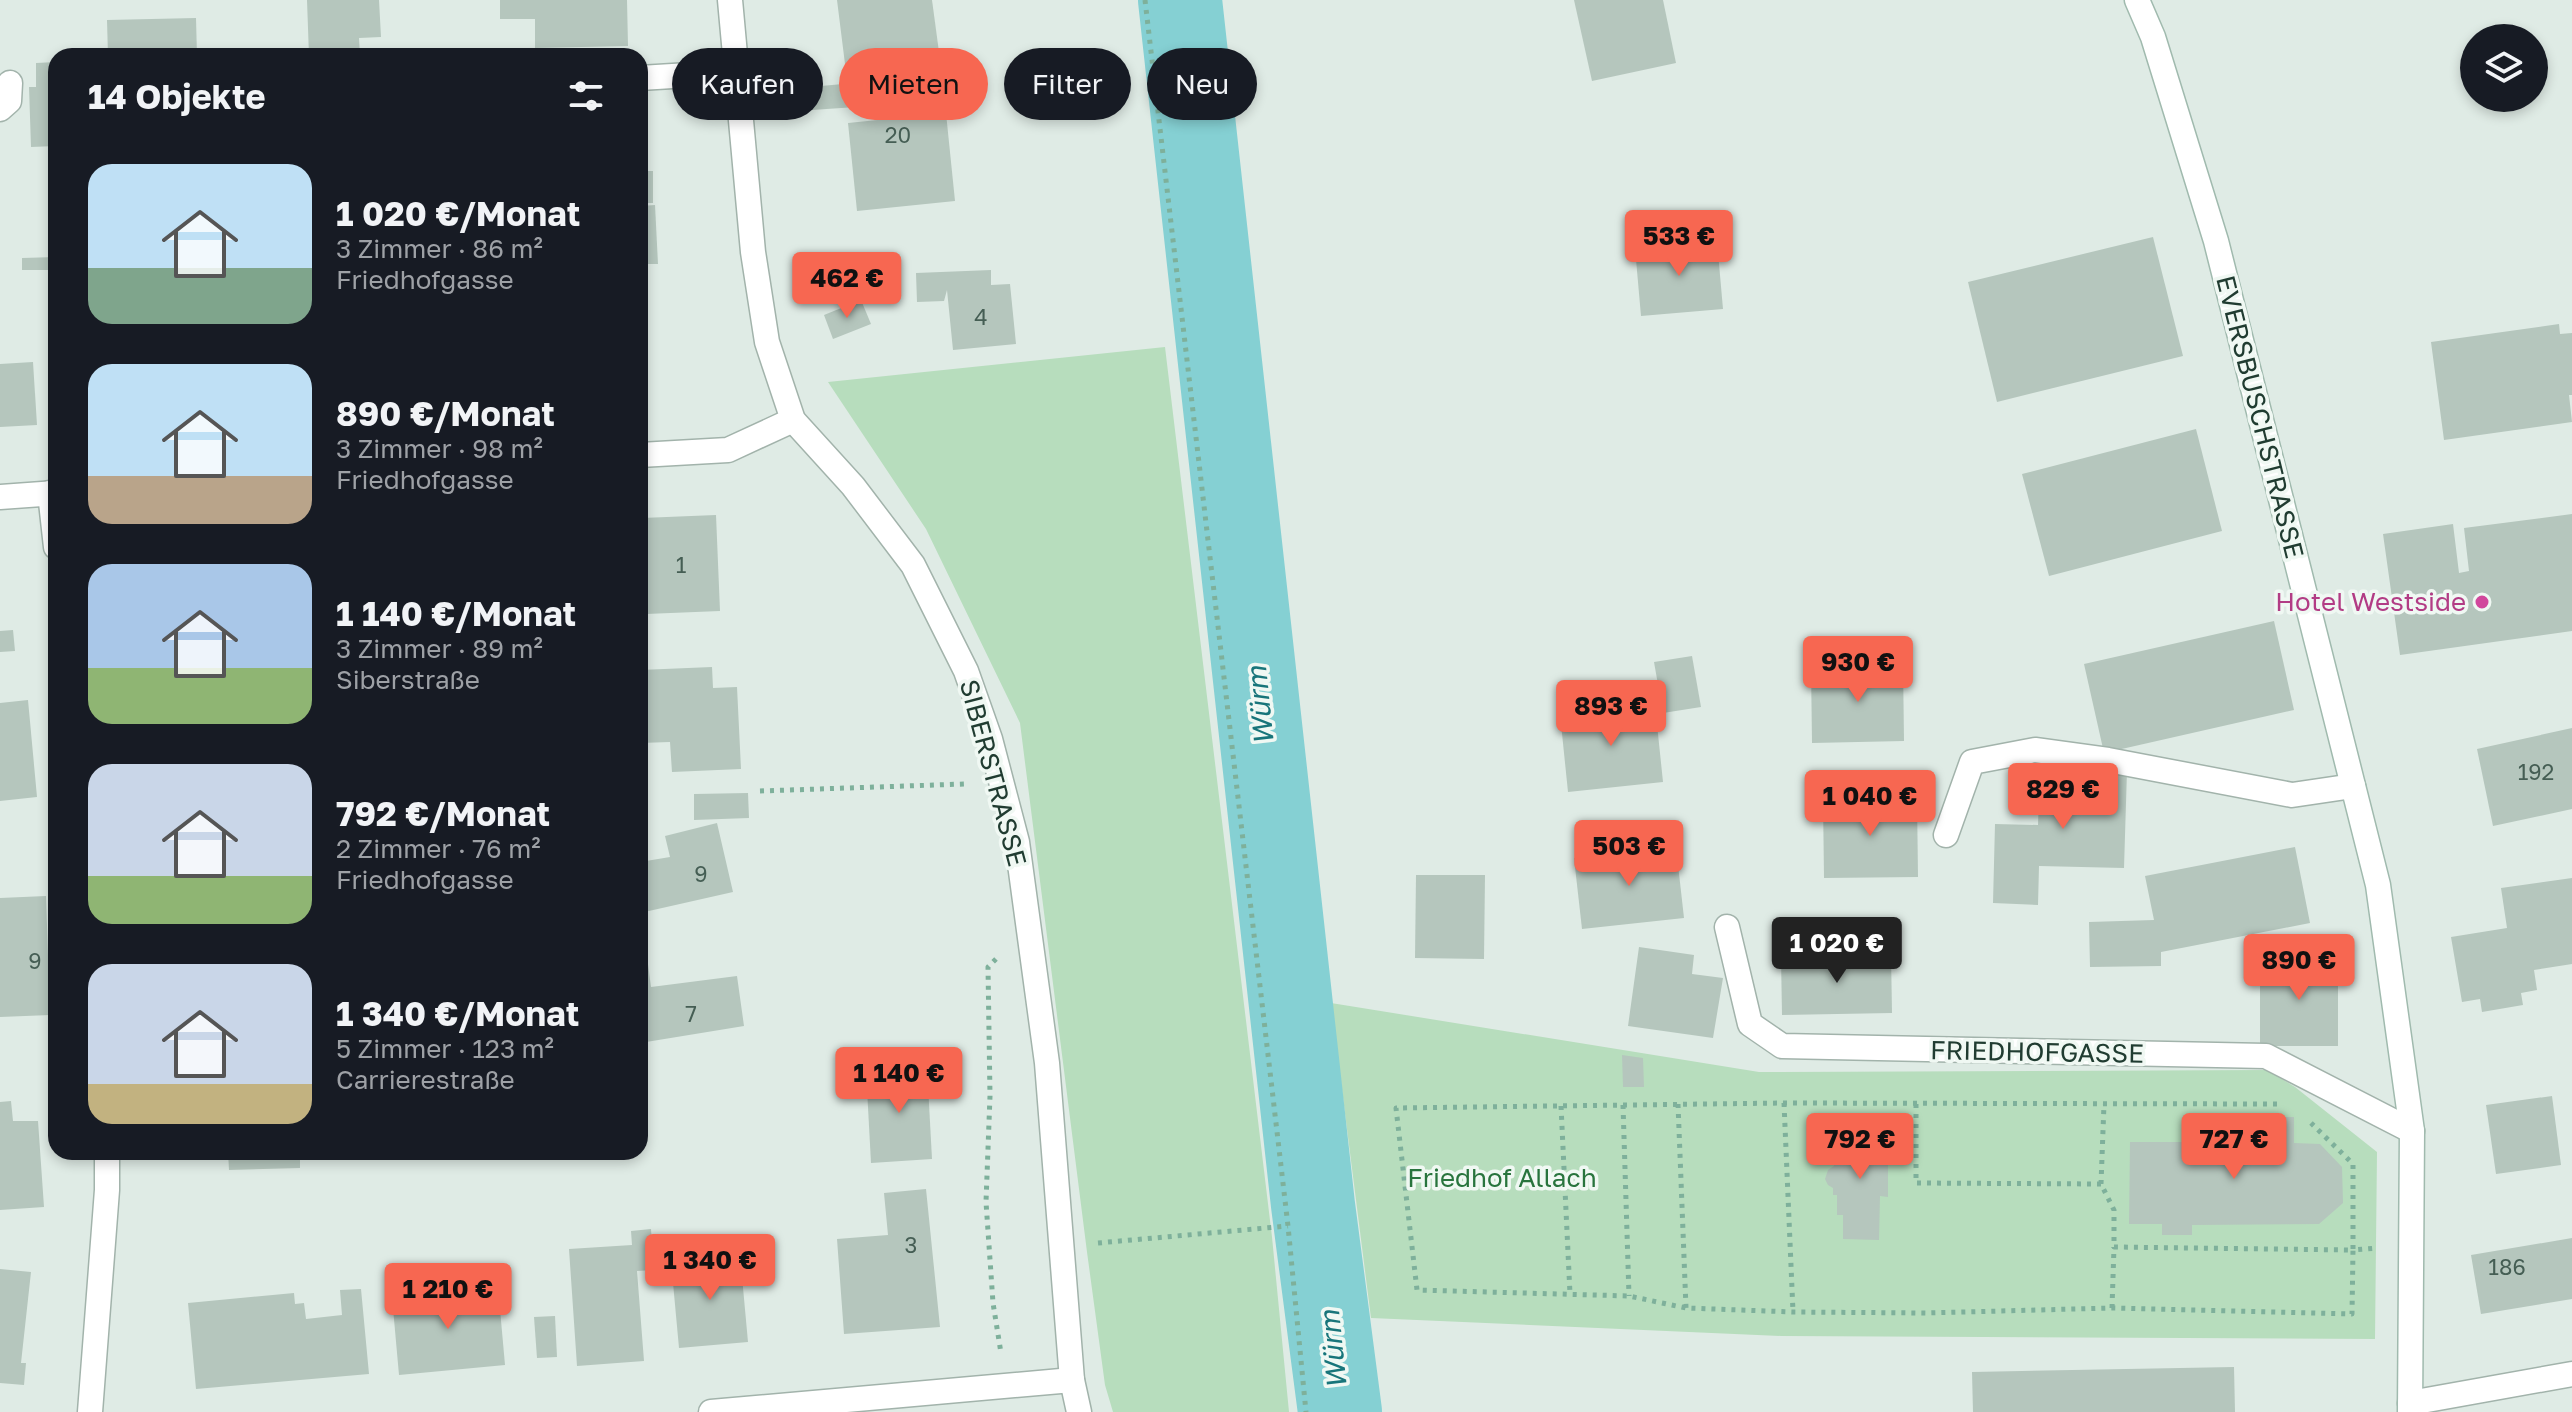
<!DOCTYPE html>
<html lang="de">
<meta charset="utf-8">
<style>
:root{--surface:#171b24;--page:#242831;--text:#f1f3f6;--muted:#9ea1a6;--accent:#f76751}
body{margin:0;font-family:"Golos Text",sans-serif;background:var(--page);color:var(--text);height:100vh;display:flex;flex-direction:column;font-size:30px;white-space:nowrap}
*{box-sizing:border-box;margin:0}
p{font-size:26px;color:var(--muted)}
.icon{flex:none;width:44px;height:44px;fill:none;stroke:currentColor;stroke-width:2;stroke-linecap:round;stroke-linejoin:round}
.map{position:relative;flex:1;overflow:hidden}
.drawer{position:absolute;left:48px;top:48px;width:600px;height:1112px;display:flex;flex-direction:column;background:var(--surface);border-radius:24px;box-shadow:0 4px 12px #0003}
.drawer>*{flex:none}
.hud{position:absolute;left:672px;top:48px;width:760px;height:72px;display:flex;gap:16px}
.fabs{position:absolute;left:2460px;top:24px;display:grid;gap:16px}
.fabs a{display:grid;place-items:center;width:88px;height:88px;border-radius:50%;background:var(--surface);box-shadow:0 4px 12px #0003;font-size:40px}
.price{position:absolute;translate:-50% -68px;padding:0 18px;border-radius:8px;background:var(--accent);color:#111;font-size:26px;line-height:52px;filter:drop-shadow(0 2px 4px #0008)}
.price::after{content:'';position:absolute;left:50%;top:48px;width:24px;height:18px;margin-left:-12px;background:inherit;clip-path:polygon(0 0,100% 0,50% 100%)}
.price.selected{background:#222;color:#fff}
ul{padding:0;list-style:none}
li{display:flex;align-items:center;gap:24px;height:200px;padding:0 40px}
li span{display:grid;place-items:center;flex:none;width:224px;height:160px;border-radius:24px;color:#555}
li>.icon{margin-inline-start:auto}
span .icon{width:96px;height:96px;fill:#fffc;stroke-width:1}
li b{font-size:34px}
h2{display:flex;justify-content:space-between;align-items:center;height:96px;padding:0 40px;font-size:34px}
.chip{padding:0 28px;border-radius:36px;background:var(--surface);box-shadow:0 4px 12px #0003;font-size:28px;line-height:72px}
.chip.selected{background:var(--accent);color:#111}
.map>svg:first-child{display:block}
.green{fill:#b7ddbd}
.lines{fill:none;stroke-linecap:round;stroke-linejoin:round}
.river{stroke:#85d0d3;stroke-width:84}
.building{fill:#b5c6bd}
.service-casing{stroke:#a2b3ab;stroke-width:27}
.minor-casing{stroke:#a2b3ab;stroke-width:27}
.secondary-casing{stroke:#a0baae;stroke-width:27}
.path{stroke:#7eb09b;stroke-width:5;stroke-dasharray:4 6;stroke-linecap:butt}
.service{stroke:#fff;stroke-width:24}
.minor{stroke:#fff;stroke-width:24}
.secondary{stroke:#fff;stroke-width:24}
.hotel-dot{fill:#d1479c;stroke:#f0f8f3;stroke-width:3}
.labels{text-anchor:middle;stroke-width:7;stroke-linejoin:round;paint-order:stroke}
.number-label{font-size:22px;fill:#455e54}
.street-label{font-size:26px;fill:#203c31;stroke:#f0f8f3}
.hotel-label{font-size:26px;fill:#b23c85;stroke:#f0f8f3;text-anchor:end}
.park-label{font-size:26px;fill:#28743d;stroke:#f0f8f3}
.water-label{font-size:28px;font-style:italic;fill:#18757a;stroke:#f0f8f3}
</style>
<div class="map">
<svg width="2572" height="1412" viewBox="0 0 2572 1412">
<rect width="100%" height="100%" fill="#dfebe5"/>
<g class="green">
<path d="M1165 347 1272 1237 1289 1412H1113L1105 1385 1087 1252 1020 723 926 529 828 382Z"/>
<path d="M1331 1003 1759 1072 2267 1070 2295 1087 2377 1152 2375 1339 1781 1336 1371 1318Z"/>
</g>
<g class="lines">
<path class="river" d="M1180 0 1313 1205 1340 1412"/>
</g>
<g class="building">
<path d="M307 0H379L381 37 359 38 360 56H309Z"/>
<path d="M500 0H627L628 46 535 48V19H500Z"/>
<path d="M837 0H932L939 52 845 64Z"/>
<path d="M1574 0H1663L1676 63 1592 81Z"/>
<path d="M196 18 197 56H108L107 20Z"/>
<path d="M56 62V146L31 147 29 87H36V63Z"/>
<path d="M854 83 856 107 812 110 810 87Z"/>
<path d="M946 113 955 201 857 211 848 123Z"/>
<rect x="640" y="171" width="13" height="32"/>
<path d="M655 205 658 264H640V206Z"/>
<path d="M2153 237 2183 356 1997 402 1968 282Z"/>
<path d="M1717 241 1723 309 1641 316 1635 248Z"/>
<path d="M56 257V284H52L51 270H22V258Z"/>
<path d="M991 270V285L1010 284 1016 344 953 350 947 290 944 301 917 302 916 273Z"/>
<path d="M861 300 871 324 833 339 824 315Z"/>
<path d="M2559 324 2560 334 2572 333V395H2569L2572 422 2444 440 2431 342Z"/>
<path d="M33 362 37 425 0 427V364Z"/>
<path d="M2196 429 2222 531 2049 576 2022 474Z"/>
<path d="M2572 514V631L2400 655 2383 534 2453 524 2459 573 2469 571 2464 528Z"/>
<path d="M716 515 720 611 646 614 642 518Z"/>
<path d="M2274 621 2294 710 2104 753 2084 664Z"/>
<path d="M13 630 15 651 0 652V631Z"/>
<path d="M1692 656 1701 707 1663 713 1654 662Z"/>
<path d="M1903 664 1904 741 1812 743 1811 666Z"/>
<path d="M712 667 713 688 737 687 741 769 672 772 670 742 640 743V670Z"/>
<path d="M28 700 37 797 0 801V703Z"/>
<path d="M1655 705 1663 782 1568 792 1560 714Z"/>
<path d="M2572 728V809L2493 826 2477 749Z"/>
<path d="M2040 767 2127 770 2124 868 2039 866 2038 905 1993 903 1995 824 2038 825Z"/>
<path d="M748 793 749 818 694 820V794Z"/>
<path d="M1917 798 1918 877 1824 878 1823 799Z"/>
<path d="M717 823 733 892 640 913V862L670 857 665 836Z"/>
<path d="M1676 847 1684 918 1582 929 1574 858Z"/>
<path d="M2295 847 2310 923 2161 952V966L2090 967 2089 922 2154 920 2145 876Z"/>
<path d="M1416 875H1485L1484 959 1415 958Z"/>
<path d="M2572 878V964L2534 970 2537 990 2521 993 2523 1005 2482 1012 2480 999 2462 1002 2451 937 2507 928 2501 888Z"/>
<path d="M46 896 50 1015 0 1017V898Z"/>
<path d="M1639 947 1694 955 1692 974 1723 978 1713 1038 1628 1026Z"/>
<path d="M646 949 651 987 737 976 744 1026 640 1043V950Z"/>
<path d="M1891 954 1892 1013 1782 1015 1781 957Z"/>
<rect x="2260" y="958" width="78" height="88"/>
<path d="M1622 1055 1643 1058 1644 1087H1623Z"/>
<path d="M927 1067 932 1159 871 1163 866 1070Z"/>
<path d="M2552 1096 2561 1165 2496 1174 2486 1105Z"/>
<path d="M11 1101 13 1121H38L44 1207 0 1210V1102Z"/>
<path d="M2247 1117H2294V1143L2320 1144 2342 1167 2343 1203 2319 1224 2192 1225V1235H2162V1224H2129L2130 1142H2248Z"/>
<path d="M1837 1133H1888V1197L1880 1196 1879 1240 1843 1239V1215H1837V1195H1833V1188L1828 1185 1825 1179 1828 1170 1834 1166V1157L1837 1158V1151L1825 1150V1140H1837Z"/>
<path d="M228 1152H300V1168L229 1170Z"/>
<path d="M926 1189 940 1327 844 1334 837 1239 888 1235 884 1193Z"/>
<path d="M651 1229 654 1270 637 1271 644 1361 577 1366 569 1249 632 1245 631 1231Z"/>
<path d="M2572 1238V1299L2481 1314 2471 1255Z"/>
<path d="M740 1255 748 1342 679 1348 671 1261Z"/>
<path d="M0 1269 31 1272 21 1363H26L24 1385 0 1383Z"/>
<path d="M498 1287 505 1365 399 1375 392 1297Z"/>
<path d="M361 1289 369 1374 196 1389 188 1303 294 1293 295 1304 304 1303 306 1319 342 1315 340 1290Z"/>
<path d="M555 1316 557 1357 537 1358 534 1317Z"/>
<path d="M2234 1367 2235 1412H1973L1972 1372Z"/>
</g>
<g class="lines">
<defs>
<g id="service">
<path d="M640 78 738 72"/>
<path d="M0 109 9 101 10 83"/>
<path d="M1946 835 1972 762 2035 750 2108 760 2292 795 2353 786"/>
</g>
<g id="minor">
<path d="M730 0 753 252 767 342 793 420 853 486 913 565 966 671 990 739 1017 842 1047 1063 1072 1380 1079 1412"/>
<path d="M640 455 728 450 793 420"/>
<path d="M50 493 56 547"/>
<path d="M0 497 56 493"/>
<path d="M1727 927 1750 1024 1782 1046 2266 1056 2412 1131"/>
<path d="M2410 1403 2572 1374"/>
<path d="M90 1412 107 1190V1152"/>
<path d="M711 1412 1072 1380"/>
</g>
<path id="secondary" d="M2137 0 2153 37 2216 241 2378 885 2412 1131 2410 1412"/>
</defs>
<use href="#service" class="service-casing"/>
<use href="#minor" class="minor-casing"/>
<use href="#secondary" class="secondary-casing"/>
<g class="path">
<path d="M1145 0 1288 1226 1306 1412"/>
<path d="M760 791 964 784"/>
<path d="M996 959 988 967 990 1096 986 1202 993 1303 1001 1353"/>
<path d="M1784 1103 1793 1312"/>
<path d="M1678 1104 1686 1308"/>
<path d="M1916 1104V1183L2101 1184 2114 1210V1247L2353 1250V1164L2311 1123"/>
<path d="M2277 1104 1784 1103 1396 1108 1417 1290 1629 1296 1686 1308 1793 1312 1926 1313 2112 1308 2352 1314 2353 1250 2378 1248"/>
<path d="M1623 1105 1629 1296"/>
<path d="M1561 1106 1570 1294"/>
<path d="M2101 1184 2104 1104"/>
<path d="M1098 1243 1288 1226"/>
<path d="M2112 1308 2114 1247"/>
</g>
<use href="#service" class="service"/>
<use href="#minor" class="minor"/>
<use href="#secondary" class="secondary"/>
</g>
<circle class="hotel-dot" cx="2482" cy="602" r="8"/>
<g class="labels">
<g class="number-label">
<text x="898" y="143">20</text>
<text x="981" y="325">4</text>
<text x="681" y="573">1</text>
<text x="2536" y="780">192</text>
<text x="701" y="882">9</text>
<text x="35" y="969">9</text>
<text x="691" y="1022">7</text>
<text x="911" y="1253">3</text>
<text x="2507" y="1275">186</text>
</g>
<g class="street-label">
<text transform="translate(2260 417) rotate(76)" y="9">EVERSBUSCHSTRASSE</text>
<text transform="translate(993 773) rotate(75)" y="9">SIBERSTRASSE</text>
<text transform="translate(2037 1052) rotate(1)" y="9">FRIEDHOFGASSE</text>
</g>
<g class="hotel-label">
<text x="2466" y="611">Hotel Westside</text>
</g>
<g class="park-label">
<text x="1502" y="1187">Friedhof Allach</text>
</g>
<g class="water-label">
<text transform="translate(1260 706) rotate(-96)" y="10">Würm</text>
<text transform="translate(1333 1350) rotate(-96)" y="10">Würm</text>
</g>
</g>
</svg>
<div class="fabs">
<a><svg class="icon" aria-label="layers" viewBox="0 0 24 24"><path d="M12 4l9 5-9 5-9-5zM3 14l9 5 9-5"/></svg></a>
</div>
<b class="price" style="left:1679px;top:278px">533 €</b>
<b class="price" style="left:847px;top:320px">462 €</b>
<b class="price" style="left:1858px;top:704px">930 €</b>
<b class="price" style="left:1611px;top:748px">893 €</b>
<b class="price" style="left:2063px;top:831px">829 €</b>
<b class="price" style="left:1870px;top:838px">1 040 €</b>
<b class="price" style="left:1629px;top:888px">503 €</b>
<b class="price selected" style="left:1837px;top:985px">1 020 €</b>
<b class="price" style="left:2299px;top:1002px">890 €</b>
<b class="price" style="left:899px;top:1115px">1 140 €</b>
<b class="price" style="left:1860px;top:1181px">792 €</b>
<b class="price" style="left:2234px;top:1181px">727 €</b>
<b class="price" style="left:710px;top:1302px">1 340 €</b>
<b class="price" style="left:448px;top:1331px">1 210 €</b>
<div class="hud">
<a class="chip">Kaufen</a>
<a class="chip selected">Mieten</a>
<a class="chip">Filter</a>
<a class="chip">Neu</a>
</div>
<section class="drawer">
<h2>14 Objekte<svg class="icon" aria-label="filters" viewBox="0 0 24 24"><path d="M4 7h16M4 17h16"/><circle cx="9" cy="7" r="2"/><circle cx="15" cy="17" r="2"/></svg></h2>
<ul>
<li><span style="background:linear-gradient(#bfe0f5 65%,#7fa58c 0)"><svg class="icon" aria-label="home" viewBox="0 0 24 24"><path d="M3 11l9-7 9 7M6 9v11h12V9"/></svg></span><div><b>1 020 €/Monat</b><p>3 Zimmer · 86 m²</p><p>Friedhofgasse</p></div></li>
<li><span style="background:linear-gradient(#bfe0f5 70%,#b9a48a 0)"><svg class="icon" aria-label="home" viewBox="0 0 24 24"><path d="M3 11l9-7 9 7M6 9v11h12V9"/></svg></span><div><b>890 €/Monat</b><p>3 Zimmer · 98 m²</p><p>Friedhofgasse</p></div></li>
<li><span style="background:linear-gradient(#a9c7e8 65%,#8fb573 0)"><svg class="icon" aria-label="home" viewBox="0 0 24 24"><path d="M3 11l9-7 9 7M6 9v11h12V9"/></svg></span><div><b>1 140 €/Monat</b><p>3 Zimmer · 89 m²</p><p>Siberstraße</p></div></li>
<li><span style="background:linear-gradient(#c9d6e8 70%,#8fb573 0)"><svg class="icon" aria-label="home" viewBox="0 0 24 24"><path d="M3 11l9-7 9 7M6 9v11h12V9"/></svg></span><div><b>792 €/Monat</b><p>2 Zimmer · 76 m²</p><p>Friedhofgasse</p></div></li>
<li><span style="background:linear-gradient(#c9d6e8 75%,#c2b280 0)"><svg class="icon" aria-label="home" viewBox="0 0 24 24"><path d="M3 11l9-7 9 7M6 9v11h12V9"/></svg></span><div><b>1 340 €/Monat</b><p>5 Zimmer · 123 m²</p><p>Carrierestraße</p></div></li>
</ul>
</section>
</div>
